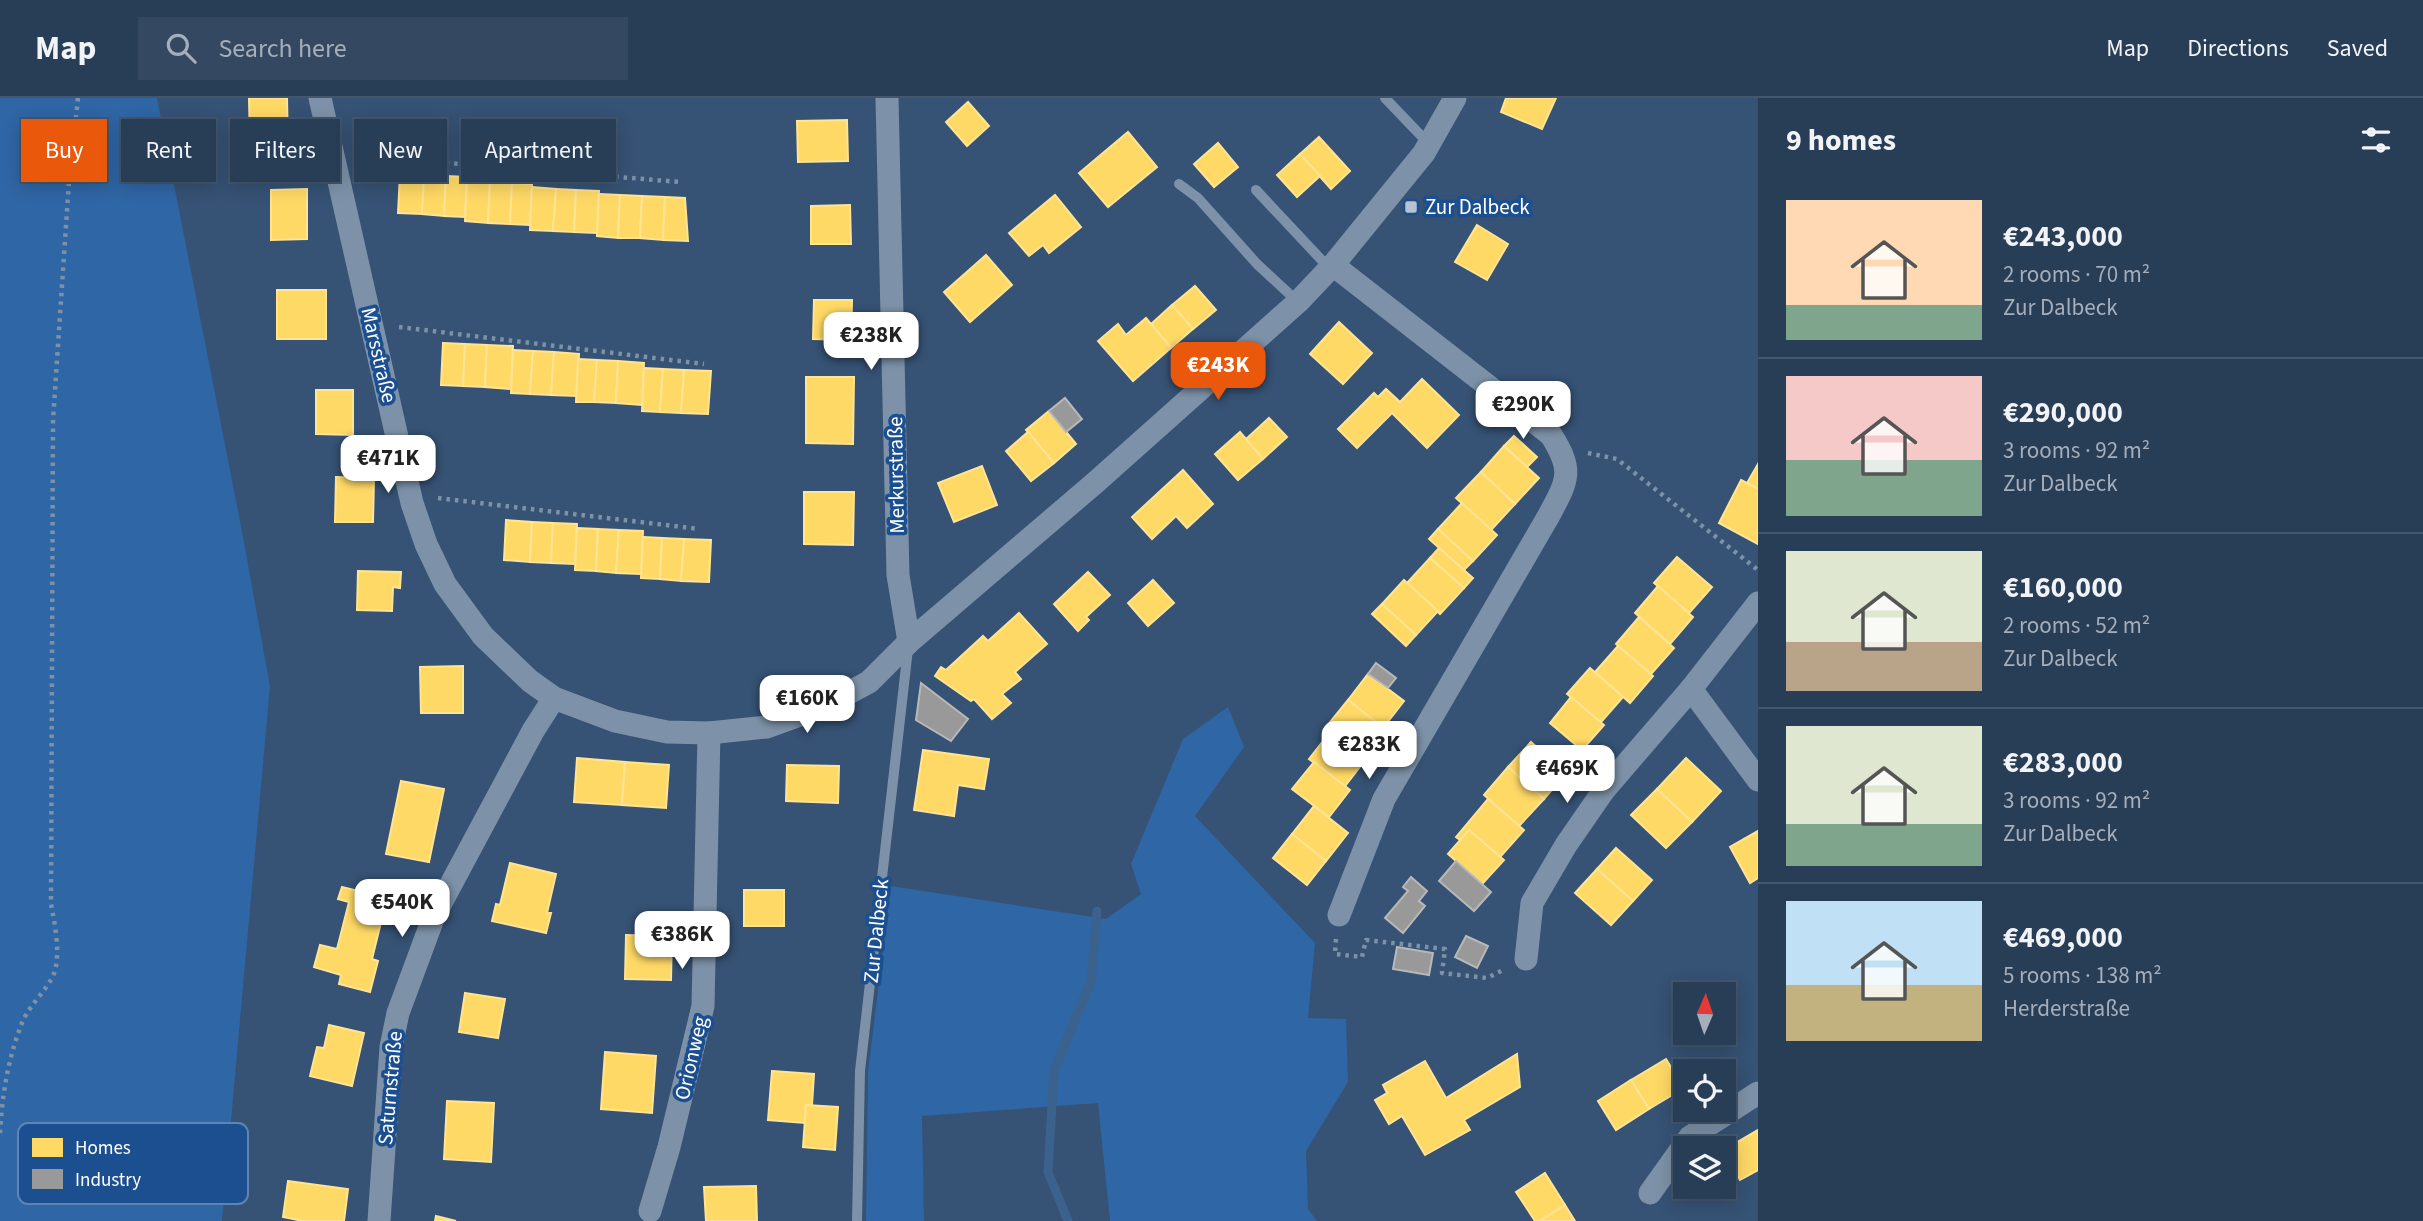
<!DOCTYPE html>
<meta charset="utf-8">
<style>
:root{--surface:#283e57;--page:#344961;--text:#f1f3f6;--muted:#a5aeba;--line:#44576d;--accent:#ea580c}
body{margin:0;font-family:"Source Sans 3",sans-serif;background:var(--page);color:var(--text);height:100vh;display:flex;flex-direction:column;font-size:26px;white-space:nowrap}
*{box-sizing:border-box;margin:0}
p{font-size:23px;color:var(--muted)}
.icon{flex:none;width:38px;height:38px;fill:none;stroke:currentColor;stroke-width:2;stroke-linecap:round;stroke-linejoin:round}
.map{position:relative;flex:1;overflow:hidden}
.details{display:flex;flex-direction:column;background:var(--surface);width:665px}
.details>*{flex:none}
.guide{position:absolute;left:21px;top:21px;width:665px;height:63px;display:flex;gap:14px}
.needle{width:46px;rotate:2deg}
.tools{position:absolute;left:1673px;top:884px;display:grid;gap:14px}
.tools a{display:grid;place-items:center;width:63px;height:63px;border-radius:0px;background:var(--surface);box-shadow:0 4px 18px #0003,0 0 0 2px var(--line);font-size:35px}
.price{position:absolute;translate:-50% -60px;padding:0 16px;border-radius:14px;background:#fff;color:#222;font-size:23px;line-height:46px;filter:drop-shadow(0 2px 4px #0008)}
.price::after{content:'';position:absolute;left:50%;top:42px;width:21px;height:16px;margin-left:-10px;background:inherit;clip-path:polygon(0 0,100% 0,50% 100%)}
.price.on{background:var(--accent);color:#fff}
ul{padding:0;list-style:none}
li{display:flex;align-items:center;gap:21px;height:175px;padding:0 28px}
li+li{border-top:2px solid var(--line)}
li span{display:grid;place-items:center;flex:none;width:196px;height:140px;border-radius:0px;color:#555}
li>.icon{margin-inline-start:auto}
span .icon{width:84px;height:84px;fill:#fffc;stroke-width:1}
li b{font-size:30px}
h2{display:flex;justify-content:space-between;align-items:center;height:84px;padding:0 28px;font-size:30px}
.tag{padding:0 24px;border-radius:0px;background:var(--surface);box-shadow:0 4px 18px #0003,0 0 0 2px var(--line);font-size:24px;line-height:63px}
.tag.on{background:var(--accent);color:#fff}
header{display:flex;align-items:center;gap:42px;box-sizing:border-box;height:98px;padding:0 35px;background:var(--surface);border-bottom:2px solid var(--line)}
header strong{font-size:33px}
nav{display:flex;gap:38px;margin-inline-start:auto;font-size:24px}
.search{width:490px;height:63px;background:var(--page);display:flex;align-items:center;gap:18px;box-sizing:border-box;padding:0 24px;border-radius:0px;color:var(--muted);font-size:26px}
main{display:flex;flex:1;min-height:0}
.map>svg:first-child{display:block}
.green{fill:#2f66a5}
.homes{fill:#ffd966;stroke:#ffe494;stroke-width:2}
.industry{fill:#999;stroke:#b8b8b8;stroke-width:2}
.lines{fill:none;stroke-linecap:round;stroke-linejoin:round}
.stream{stroke:#3b618d;stroke-width:9}
.path{stroke:#7d92a8;stroke-width:4.5;stroke-dasharray:3.5 5;stroke-linecap:butt}
.lane{stroke:#7d92a8;stroke-width:10}
.street{stroke:#7d92a8;stroke-width:23}
.poi-dot{fill:#b9c2ce;stroke:#1b4f8f;stroke-width:2.5}
.labels{text-anchor:middle;stroke-width:7;stroke-linejoin:round;paint-order:stroke}
.poi-label{font-size:21px;fill:#fff;stroke:#1b4f8f;text-anchor:start}
.street-label{font-size:21px;fill:#fff;stroke:#1b4f8f}
.key{fill:#1b4f8f;stroke:#5f84b1;stroke-width:2}
.key-label{font-size:19px;fill:#fff}
</style>
<header>
<strong>Map</strong>
<div class="search"><svg class="icon" aria-label="search" viewBox="0 0 24 24"><circle cx="10" cy="10" r="6"/><path d="M15 15l6 6"/></svg>Search here</div>
<nav><a>Map</a><a>Directions</a><a>Saved</a></nav>
</header>
<main>
<div class="map">
<svg width="1758" height="1123" viewBox="0 0 1758 1123">
<rect width="100%" height="100%" fill="#365274"/>
<g class="green">
<path d="M0 0H157L241 428 270 588 222 1123H0Z"/>
<path d="M1228 609 1244 649 1195 718 1315 845 1308 920 1346 921 1348 984 1306 1053 1308 1111 1317 1123H1110L1098 1005 922 1018 924 1123H866L868 974 891 788 1106 821 1141 796 1131 766 1183 641Z"/>
</g>
<g class="homes">
<path d="M249 0H287L288 46H250Z"/>
<path d="M1506 0H1556L1542 31 1501 14Z"/>
<path d="M968 4 989 28 967 48 946 24Z"/>
<path d="M847 22 848 63 798 64 797 23Z"/>
<path d="M1128 34 1157 69 1108 109 1079 75Z"/>
<path d="M1319 39 1350 73 1331 91 1300 56Z"/>
<path d="M1218 45 1238 69 1214 89 1194 66Z"/>
<path d="M1300 56 1320 78 1297 99 1277 77Z"/>
<path d="M400 76 424 77 422 116 398 115Z"/>
<path d="M424 77 446 78 444 118 422 116Z"/>
<path d="M446 78 467 79 465 119 444 118Z"/>
<path d="M467 83 490 84 488 125 465 123Z"/>
<path d="M490 84 512 85 510 126 488 125Z"/>
<path d="M512 85 532 86 530 127 510 126Z"/>
<path d="M532 89 556 91 553 133 530 132Z"/>
<path d="M307 91V141L271 142V92Z"/>
<path d="M556 91 576 92 574 134 553 133Z"/>
<path d="M576 92 599 93 597 135 574 134Z"/>
<path d="M599 96 620 97 618 140 597 138Z"/>
<path d="M620 97 642 98 640 140H618Z"/>
<path d="M1055 97 1081 129 1049 155 1043 147 1029 158 1009 135Z"/>
<path d="M642 98 665 99 663 142 640 140Z"/>
<path d="M665 99 685 100 688 143 663 142Z"/>
<path d="M850 107 851 146H811V108Z"/>
<path d="M1477 127 1508 146 1487 182 1455 164Z"/>
<path d="M986 157 1012 187 970 224 944 194Z"/>
<path d="M1195 188 1216 212 1193 231 1172 207Z"/>
<rect x="277" y="192" width="49" height="49"/>
<path d="M814 202H852L851 242 813 241Z"/>
<path d="M1172 207 1193 231 1171 250 1151 226Z"/>
<path d="M1146 220 1171 250 1133 283 1098 243 1118 226 1126 237Z"/>
<path d="M1339 224 1372 255 1343 286 1310 256Z"/>
<path d="M443 245 465 246 463 288 441 287Z"/>
<path d="M465 246 487 247 485 289 463 288Z"/>
<path d="M487 247 513 248 511 291 485 289Z"/>
<path d="M513 252 533 253 530 296 511 295Z"/>
<path d="M533 253 554 254 551 297 530 296Z"/>
<path d="M554 254 579 256 577 298 551 297Z"/>
<path d="M578 261 597 262 594 304H576Z"/>
<path d="M597 262 618 263 616 305 594 304Z"/>
<path d="M618 263 644 265 642 307 616 305Z"/>
<path d="M644 270 663 271 660 314 642 313Z"/>
<path d="M663 271 684 272 681 315 660 314Z"/>
<path d="M684 272 711 273 708 316 681 315Z"/>
<path d="M806 279H854L853 346 806 345Z"/>
<path d="M1422 281 1459 317 1427 350 1392 315 1357 350 1338 331 1374 295 1378 299 1386 291 1400 304Z"/>
<path d="M316 292H353V337L316 336Z"/>
<path d="M1049 313 1076 346 1054 365 1026 332Z"/>
<path d="M1269 320 1287 339 1263 361 1246 341Z"/>
<path d="M1028 334 1054 365 1031 383 1006 353Z"/>
<path d="M1240 334 1263 361 1238 382 1215 356Z"/>
<path d="M1514 338 1537 359 1527 369 1504 348Z"/>
<path d="M1504 348 1539 380 1515 406 1481 374Z"/>
<path d="M1758 366V391L1747 385Z"/>
<path d="M982 368 997 407 954 424 938 385Z"/>
<path d="M1183 372 1213 406 1187 430 1176 418 1152 441 1132 419Z"/>
<path d="M1481 374 1515 406 1491 432 1456 400Z"/>
<path d="M336 379 374 380 373 424H335Z"/>
<path d="M1741 382 1758 391V446L1719 425Z"/>
<path d="M804 394H854L853 447 804 446Z"/>
<path d="M1462 405 1497 437 1473 463 1438 431Z"/>
<path d="M506 422 532 424 530 464 504 462Z"/>
<path d="M532 424 553 425 551 465 530 464Z"/>
<path d="M553 425 577 426 575 466 551 465Z"/>
<path d="M577 430 598 431 596 473 575 472Z"/>
<path d="M598 431 619 432 616 475 596 473Z"/>
<path d="M1438 431 1473 463 1464 472 1429 441Z"/>
<path d="M619 432 643 433 641 476 616 475Z"/>
<path d="M643 439 662 440 660 481 641 480Z"/>
<path d="M662 440 684 441 681 483 660 481Z"/>
<path d="M684 441 711 442 709 484 681 483Z"/>
<path d="M1439 450 1473 480 1464 490 1430 460Z"/>
<path d="M1677 459 1712 489 1689 515 1654 485Z"/>
<path d="M1430 460 1464 490 1440 516 1407 485Z"/>
<path d="M358 473 401 474 400 490 393 489 392 513 357 512Z"/>
<path d="M1088 474 1110 497 1086 519 1089 522 1078 533 1054 506Z"/>
<path d="M1153 482 1174 505 1148 528 1128 505Z"/>
<path d="M1404 482 1438 513 1416 537 1382 506Z"/>
<path d="M1658 488 1693 519 1670 546 1635 515Z"/>
<path d="M1382 506 1416 537 1406 548 1372 516Z"/>
<path d="M1019 515 1047 546 1015 574 1021 581 1002 596 1011 605 992 621 974 601 971 603 935 578 941 569 946 572 983 538 988 543Z"/>
<path d="M1639 519 1674 550 1651 576 1616 546Z"/>
<path d="M1618 548 1653 578 1630 605 1595 574Z"/>
<path d="M463 568V615H421L420 569Z"/>
<path d="M1590 570 1623 599 1601 624 1567 596Z"/>
<path d="M1368 576 1404 603 1383 630 1348 602Z"/>
<path d="M1571 599 1604 627 1582 652 1550 625Z"/>
<path d="M1348 602 1383 630 1361 657 1326 629Z"/>
<path d="M1331 633 1366 661 1345 688 1309 661Z"/>
<path d="M1531 644 1566 675 1544 701 1508 669Z"/>
<path d="M923 652 989 661 984 691 958 687 954 718 914 712Z"/>
<path d="M577 660 625 664 622 707 574 704Z"/>
<path d="M1686 660 1721 693 1692 724 1657 691Z"/>
<path d="M625 664 669 667 666 710 622 707Z"/>
<path d="M1314 664 1350 692 1329 719 1292 691Z"/>
<path d="M787 667 839 668 838 705 786 703Z"/>
<path d="M1508 669 1544 701 1519 728 1484 697Z"/>
<path d="M401 683 444 691 429 764 386 756Z"/>
<path d="M1657 691 1692 724 1666 750 1631 717Z"/>
<path d="M1488 701 1524 732 1500 759 1469 732 1460 742 1456 739Z"/>
<path d="M1314 708 1348 735 1326 763 1292 736Z"/>
<path d="M1469 732 1504 762 1482 786 1448 756Z"/>
<path d="M1758 733V780L1750 785 1730 749Z"/>
<path d="M1292 736 1326 763 1307 787 1273 760Z"/>
<path d="M1616 750 1652 782 1633 803 1597 771Z"/>
<path d="M510 765 556 776 547 815H551L546 835 492 823 496 806 500 807Z"/>
<path d="M1597 771 1633 803 1611 827 1575 795Z"/>
<path d="M342 789 387 800 372 861 378 863 370 894 339 886 341 877 314 869 320 847 337 851 349 804 338 801Z"/>
<rect x="744" y="792" width="40" height="36"/>
<path d="M626 837 672 838 671 882 625 881Z"/>
<path d="M465 895 505 901 498 940 459 934Z"/>
<path d="M329 927 364 935 352 988 310 978 317 949 324 950Z"/>
<path d="M605 954 656 958 652 1015 601 1011Z"/>
<path d="M1517 956 1520 989 1464 1022 1470 1032 1425 1057 1402 1018 1389 1026 1375 1002 1387 995 1383 987 1425 963 1446 1000Z"/>
<path d="M1666 961 1684 990 1649 1011 1631 982Z"/>
<path d="M772 973 814 976 812 1007H806L805 1025 768 1022Z"/>
<path d="M1631 982 1649 1011 1616 1032 1598 1003Z"/>
<path d="M447 1003 494 1005 491 1064 444 1061Z"/>
<path d="M806 1007 838 1009 835 1052 803 1049Z"/>
<path d="M1758 1032V1072L1740 1082 1724 1052Z"/>
<path d="M1545 1075 1565 1107 1540 1123H1535L1516 1094Z"/>
<path d="M288 1083 348 1091 344 1123H303L283 1119Z"/>
<path d="M756 1088 757 1123H706L704 1089Z"/>
<path d="M1565 1107 1575 1123H1540Z"/>
<path d="M436 1118 456 1123H435Z"/>
</g>
<g class="industry">
<path d="M1065 300 1082 321 1066 334 1049 313Z"/>
<path d="M1376 565 1396 580 1388 590 1368 576Z"/>
<path d="M921 585 968 621 951 643 916 622Z"/>
<path d="M1456 763 1491 794 1474 813 1439 783Z"/>
<path d="M1411 779 1427 793 1419 803 1425 808 1403 835 1385 820 1408 793 1403 789Z"/>
<path d="M1466 838 1488 848 1477 870 1455 859Z"/>
<path d="M1397 849 1433 855 1429 877 1393 871Z"/>
</g>
<g class="lines">
<path class="stream" d="M1068 1123 1048 1074 1054 973 1091 883 1097 813"/>
<g class="path">
<path d="M361 58 680 84"/>
<path d="M399 229 704 266"/>
<path d="M1588 355 1617 361 1758 472"/>
<path d="M438 400 699 431"/>
<path d="M1336 841 1335 856 1362 859 1366 842 1445 851 1442 875 1487 880 1503 872"/>
<path d="M0 1035C2 998 8 960 22 925 29 908 43 896 52 880 62 861 55 827 51 806L53 322 69 83 78 0"/>
</g>
<g class="lane">
<path d="M1385 0 1429 46"/>
<path d="M1179 86 1198 100 1257 166 1298 204"/>
<path d="M1256 92 1330 171"/>
<path d="M857 1123 860 973 908 551"/>
</g>
<g class="street">
<path d="M320 0 412 405 426 446 445 486 483 538 530 583 554 600 615 623 667 634 709 635 767 629 822 609 869 584 909 544 1096 384 1298 204 1333 167 1424 55 1455 0"/>
<path d="M887 0 898 477 909 544"/>
<path d="M1333 167 1551 337C1574 373 1568 382 1548 419L1384 701 1339 817"/>
<path d="M1691 591 1758 682"/>
<path d="M1526 861 1532 805 1566 747 1604 692 1691 591 1758 505"/>
<path d="M1650 1095 1690 1039 1758 995"/>
<path d="M650 1113 669 1049 703 908 709 635"/>
<path d="M379 1123 391 949 398 915 434 818 533 633 554 600"/>
</g>
</g>
<rect class="poi-dot" x="1404" y="102" width="14" height="14" rx="3.5"/>
<g class="labels">
<g class="poi-label">
<text x="1425" y="116">Zur Dalbeck</text>
</g>
<g class="street-label">
<text transform="translate(379 257) rotate(77)" y="7">Marsstraße</text>
<text transform="translate(896 377) rotate(-91)" y="7">Merkurstraße</text>
<text transform="translate(876 833) rotate(-84)" y="7">Zur Dalbeck</text>
<text transform="translate(691 960) rotate(-77)" y="7">Orionweg</text>
<text transform="translate(390 990) rotate(-85)" y="7">Saturnstraße</text>
</g>
</g>
<rect x="18" y="1025" width="230" height="81" rx="10" class="key"/>
<rect x="32" y="1040" width="31" height="19" fill="#ffd966"/>
<rect x="32" y="1071" width="31" height="20" fill="#999"/>
<g class="key-label">
<text x="75" y="1056">Homes</text>
<text x="75" y="1088">Industry</text>
</g>
</svg>
<div class="tools">
<a><svg class="needle" viewBox="-14 -14 28 28"><path d="M0-13l5 13h-10z" fill="#e53935"/><path d="M0 13l5-13h-10z" fill="#a5aeba"/></svg></a>
<a><svg class="icon" aria-label="locate" viewBox="0 0 24 24"><circle cx="12" cy="12" r="6"/><path d="M12 2v4M12 18v4M2 12h4M18 12h4"/></svg></a>
<a><svg class="icon" aria-label="layers" viewBox="0 0 24 24"><path d="M12 4l9 5-9 5-9-5zM3 14l9 5 9-5"/></svg></a>
</div>
<b class="price" style="left:871px;top:274px">€238K</b>
<b class="price on" style="left:1218px;top:304px">€243K</b>
<b class="price" style="left:1523px;top:343px">€290K</b>
<b class="price" style="left:388px;top:397px">€471K</b>
<b class="price" style="left:807px;top:637px">€160K</b>
<b class="price" style="left:1369px;top:683px">€283K</b>
<b class="price" style="left:1567px;top:707px">€469K</b>
<b class="price" style="left:402px;top:841px">€540K</b>
<b class="price" style="left:682px;top:873px">€386K</b>
<div class="guide">
<a class="tag on">Buy</a>
<a class="tag">Rent</a>
<a class="tag">Filters</a>
<a class="tag">New</a>
<a class="tag">Apartment</a>
</div>
</div>
<section class="details">
<h2>9 homes<svg class="icon" aria-label="filters" viewBox="0 0 24 24"><path d="M4 7h16M4 17h16"/><circle cx="9" cy="7" r="2"/><circle cx="15" cy="17" r="2"/></svg></h2>
<ul>
<li><span style="background:linear-gradient(#ffd9b3 75%,#7fa58c 0)"><svg class="icon" aria-label="home" viewBox="0 0 24 24"><path d="M3 11l9-7 9 7M6 9v11h12V9"/></svg></span><div><b>€243,000</b><p>2 rooms · 70 m²</p><p>Zur Dalbeck</p></div></li>
<li><span style="background:linear-gradient(#f6c9c9 60%,#7fa58c 0)"><svg class="icon" aria-label="home" viewBox="0 0 24 24"><path d="M3 11l9-7 9 7M6 9v11h12V9"/></svg></span><div><b>€290,000</b><p>3 rooms · 92 m²</p><p>Zur Dalbeck</p></div></li>
<li><span style="background:linear-gradient(#dfe7d0 65%,#b9a48a 0)"><svg class="icon" aria-label="home" viewBox="0 0 24 24"><path d="M3 11l9-7 9 7M6 9v11h12V9"/></svg></span><div><b>€160,000</b><p>2 rooms · 52 m²</p><p>Zur Dalbeck</p></div></li>
<li><span style="background:linear-gradient(#dfe7d0 70%,#7fa58c 0)"><svg class="icon" aria-label="home" viewBox="0 0 24 24"><path d="M3 11l9-7 9 7M6 9v11h12V9"/></svg></span><div><b>€283,000</b><p>3 rooms · 92 m²</p><p>Zur Dalbeck</p></div></li>
<li><span style="background:linear-gradient(#bfe0f5 60%,#c2b280 0)"><svg class="icon" aria-label="home" viewBox="0 0 24 24"><path d="M3 11l9-7 9 7M6 9v11h12V9"/></svg></span><div><b>€469,000</b><p>5 rooms · 138 m²</p><p>Herderstraße</p></div></li>
</ul>
</section>
</main>
